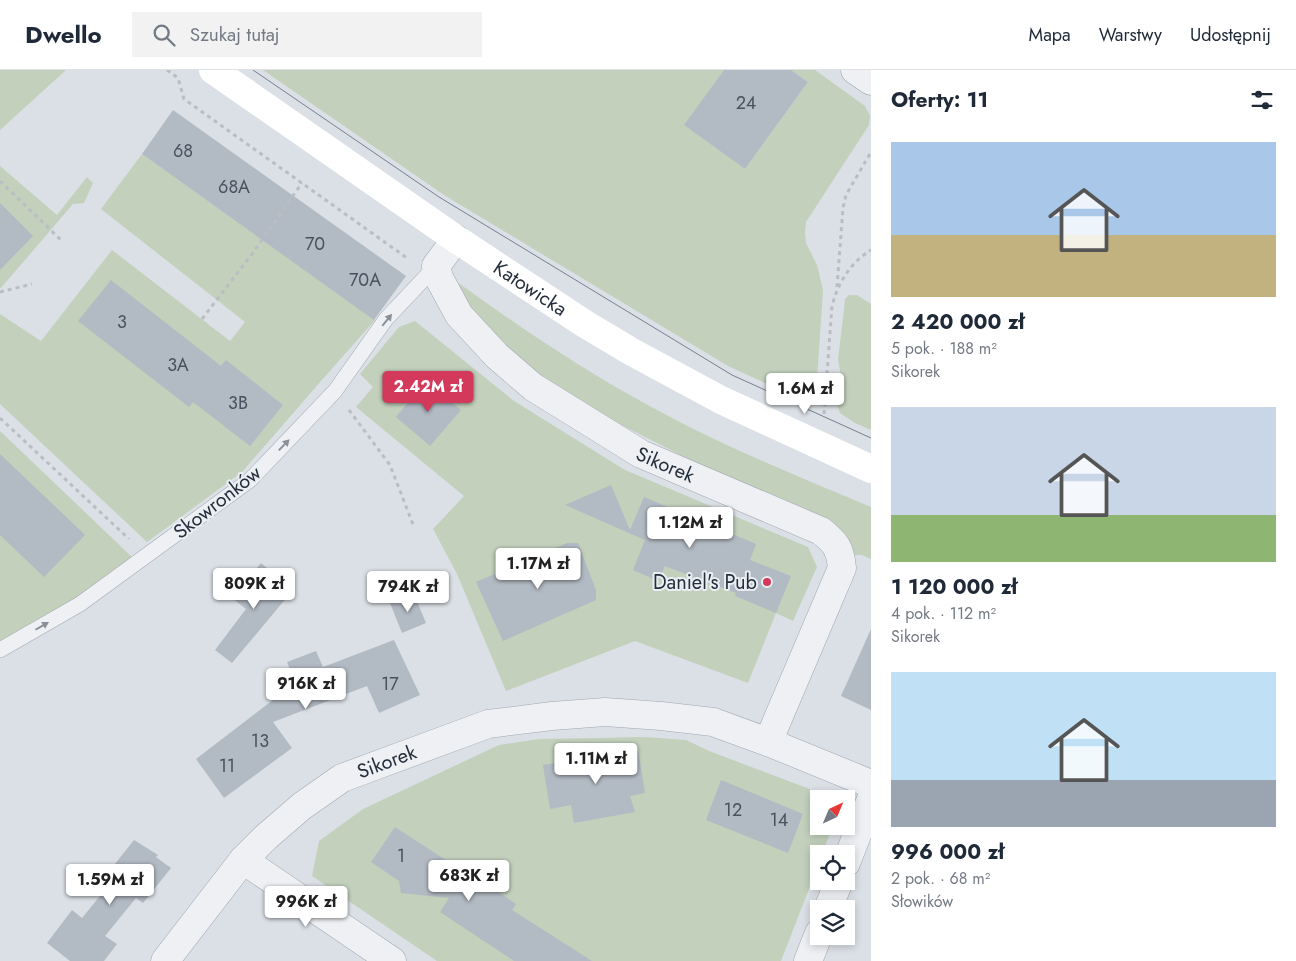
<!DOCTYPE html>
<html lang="pl">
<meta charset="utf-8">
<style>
:root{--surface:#fff;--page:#f2f2f3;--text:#1f2937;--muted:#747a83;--line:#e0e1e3;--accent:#d2395a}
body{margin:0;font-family:Jost,sans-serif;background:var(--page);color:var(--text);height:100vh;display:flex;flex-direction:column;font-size:19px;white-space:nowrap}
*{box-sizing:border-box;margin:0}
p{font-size:16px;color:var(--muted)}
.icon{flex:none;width:28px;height:28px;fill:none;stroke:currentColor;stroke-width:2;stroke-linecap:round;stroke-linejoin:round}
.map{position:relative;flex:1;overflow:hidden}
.side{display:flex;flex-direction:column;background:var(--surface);width:425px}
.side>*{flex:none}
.needle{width:32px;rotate:44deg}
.fabs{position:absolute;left:810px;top:720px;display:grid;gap:10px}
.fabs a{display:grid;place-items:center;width:45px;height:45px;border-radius:0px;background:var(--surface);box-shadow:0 2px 8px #0003;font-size:25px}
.price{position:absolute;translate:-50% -42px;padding:0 11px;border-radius:5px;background:#fff;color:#222;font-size:16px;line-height:32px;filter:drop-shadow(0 1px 2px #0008)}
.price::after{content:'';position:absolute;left:50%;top:30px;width:15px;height:11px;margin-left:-8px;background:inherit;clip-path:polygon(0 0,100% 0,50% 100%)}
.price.selected{background:var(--accent);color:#fff}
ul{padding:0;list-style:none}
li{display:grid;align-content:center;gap:10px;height:265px;padding:0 20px}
li span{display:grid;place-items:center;height:155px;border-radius:0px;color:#555}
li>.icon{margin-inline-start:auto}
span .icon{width:90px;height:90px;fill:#fffc;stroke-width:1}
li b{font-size:21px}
h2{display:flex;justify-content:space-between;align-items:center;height:60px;padding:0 20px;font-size:21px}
header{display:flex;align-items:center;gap:30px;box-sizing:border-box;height:70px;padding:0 25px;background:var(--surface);border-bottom:1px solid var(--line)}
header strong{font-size:24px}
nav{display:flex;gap:28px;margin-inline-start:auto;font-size:18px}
.search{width:350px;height:45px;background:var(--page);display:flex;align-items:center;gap:12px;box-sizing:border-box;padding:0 18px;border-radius:0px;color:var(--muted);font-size:19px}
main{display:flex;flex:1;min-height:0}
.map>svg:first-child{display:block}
.green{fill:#c2d0bc}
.building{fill:#b2bac3}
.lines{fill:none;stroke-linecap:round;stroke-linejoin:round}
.lane-casing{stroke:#a1a7b0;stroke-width:16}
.street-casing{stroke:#a1a7b0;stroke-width:29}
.path{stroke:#babec4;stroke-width:3;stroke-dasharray:4 4;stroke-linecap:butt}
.lane{stroke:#eef0f4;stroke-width:15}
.street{stroke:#eef0f4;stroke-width:28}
.secondary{stroke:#fff;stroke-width:28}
.tram{stroke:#748090;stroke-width:1}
.oneway{fill:#8a9098}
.poi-dot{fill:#d2395a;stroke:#eaeff4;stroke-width:2}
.labels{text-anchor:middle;stroke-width:4;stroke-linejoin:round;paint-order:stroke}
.number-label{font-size:18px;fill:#48525e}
.street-label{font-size:20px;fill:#252f3c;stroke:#eaeff4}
.poi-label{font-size:20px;fill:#252f3c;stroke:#eaeff4;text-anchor:end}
</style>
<header>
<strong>Dwello</strong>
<div class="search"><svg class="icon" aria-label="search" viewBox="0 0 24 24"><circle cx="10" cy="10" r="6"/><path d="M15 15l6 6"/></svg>Szukaj tutaj</div>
<nav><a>Mapa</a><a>Warstwy</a><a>Udostępnij</a></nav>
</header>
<main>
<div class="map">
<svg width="871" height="891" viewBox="0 0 871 891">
<rect width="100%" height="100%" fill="#dbe0e6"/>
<g class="green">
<path d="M0 0H66L0 60Z"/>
<path d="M263 0H724L685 55 745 99 808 12 791 0H815L865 36 870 46 869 55 806 152 805 163 806 173 817 195 823 220 816 325 811 331 806 332 728 296 444 125Z"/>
<path d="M142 84 375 250 321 311 242 402 147 472 0 334V244L41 271 112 180 230 271 245 252 101 139Z"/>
<path d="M0 96 57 145 87 107 93 113 84 133 73 134 0 219Z"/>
<path d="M457 212C518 256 580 298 646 334 718 374 795 405 871 437V489L862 485H852L702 396 604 346 526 297 480 253 455 217Z"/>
<path d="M849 225H857L871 234V360L855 353 840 343 837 334 840 301 838 289 844 240 845 229Z"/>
<path d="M415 251 514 331 625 400 808 477 817 497 793 551 776 543 748 613 635 571 506 621 457 504 433 459 464 426 356 337 373 317 360 304 399 257Z"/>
<path d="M0 361 133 488 78 528 0 572Z"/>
<path d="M645 667 686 670 709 681 836 729H819V756H833L822 784H819V793L781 891H437L312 806 319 771 363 739 499 675 539 669Z"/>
</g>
<g class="building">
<path d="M724 0H791L808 12 745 99 684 55Z"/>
<path d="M173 40 406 206 374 250 142 84Z"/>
<path d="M0 133 33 166 0 200Z"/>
<path d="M111 210 221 296 226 290 283 335 250 376 193 332 189 337 78 251Z"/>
<path d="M426 311 461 340 430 376 396 347Z"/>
<path d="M0 384 85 465 44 507 0 465Z"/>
<path d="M611 415 630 460 644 427 756 474 750 490 791 506 776 543 735 526 736 523 665 496 658 511 633 500 645 470 565 435Z"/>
<path d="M567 473H578L596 520V530L503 571 476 512Z"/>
<path d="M261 493 293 520 232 593 215 580 246 539 232 528Z"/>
<path d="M414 524 426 553 402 563 390 533Z"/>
<path d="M871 559V640L841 626Z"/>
<path d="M394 570 420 625 379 643 367 616 273 652 292 678 224 728 196 689 295 613 287 592 316 581 323 597Z"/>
<path d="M638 680 645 723 630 726 635 742 574 753 571 735 550 739 543 695Z"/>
<path d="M721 710 803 744 788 783 706 750Z"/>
<path d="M395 757 466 803 468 801 516 834 512 840 592 891H514L440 842 449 828 401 823 399 811 371 792Z"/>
<path d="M134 770 158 785 156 787 171 798 143 833 136 828 105 866 117 874 104 891H70L47 873 72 840 82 848 114 809 107 804Z"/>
</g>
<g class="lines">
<defs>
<path id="lane" d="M0 580 80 534 250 410 335 321 386 249 436 196"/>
<g id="street">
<path d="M855 0 871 11"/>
<path id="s1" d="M456 169 436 196 439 208 459 245 497 286 533 317 641 384 821 461C836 473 840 478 842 498L768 672"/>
<path d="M243 790 392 891"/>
<path d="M846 793 871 729"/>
<path d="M828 839 839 811"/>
<path id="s2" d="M165 891 243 790 266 767 302 736 342 708 488 654 552 646 605 642 661 646 713 652 768 672 871 714"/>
<path d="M808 891 819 863"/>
</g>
</defs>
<use href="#lane" class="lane-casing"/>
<use href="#street" class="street-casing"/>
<g class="path">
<path d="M167 0 178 8 184 29 407 188"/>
<path d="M0 111 63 172"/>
<path d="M837 217 843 138 846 125 871 82"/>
<path d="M0 222 32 214"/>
<path d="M202 249 252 184 302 113"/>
<path d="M349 340 390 395 414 457"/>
<path d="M824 344 832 236C838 213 850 193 871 180"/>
<path d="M0 348 129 469"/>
</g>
<use href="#lane" class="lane"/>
<use href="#street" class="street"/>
<path class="secondary" id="s3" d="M213 0 456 169 585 254 632 282 721 330 871 399"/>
<path class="tram" d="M253 0 439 127 732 305 871 368"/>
</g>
<defs><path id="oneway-solid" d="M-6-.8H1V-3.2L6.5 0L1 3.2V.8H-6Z" transform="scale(1.25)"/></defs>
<g class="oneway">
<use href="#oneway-solid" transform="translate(387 250) rotate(-51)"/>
<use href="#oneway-solid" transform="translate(284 375) rotate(-46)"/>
<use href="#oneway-solid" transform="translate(42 556) rotate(-30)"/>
</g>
<circle class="poi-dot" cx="767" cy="512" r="5"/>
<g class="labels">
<g class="number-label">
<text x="746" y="39">24</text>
<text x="183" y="87">68</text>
<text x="234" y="123">68A</text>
<text x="315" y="180">70</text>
<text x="365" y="216">70A</text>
<text x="122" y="258">3</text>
<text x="178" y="301">3A</text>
<text x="238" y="339">3B</text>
<text x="390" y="620">17</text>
<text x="260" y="677">13</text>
<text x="227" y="702">11</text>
<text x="733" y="746">12</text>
<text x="779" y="756">14</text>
<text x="401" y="792">1</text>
</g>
<g class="street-label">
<text dy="7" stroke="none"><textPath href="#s3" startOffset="385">Katowicka</textPath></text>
<text dy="7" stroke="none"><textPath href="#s1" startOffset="345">Sikorek</textPath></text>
<text transform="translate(217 432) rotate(-38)" y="7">Skowronków</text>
<text dy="7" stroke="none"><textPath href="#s2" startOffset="304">Sikorek</textPath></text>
</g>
<g class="poi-label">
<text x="757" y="519">Daniel's Pub</text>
</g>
</g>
</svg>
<div class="fabs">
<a><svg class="needle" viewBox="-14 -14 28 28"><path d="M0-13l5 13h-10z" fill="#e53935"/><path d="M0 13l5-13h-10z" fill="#747a83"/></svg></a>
<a><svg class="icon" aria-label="locate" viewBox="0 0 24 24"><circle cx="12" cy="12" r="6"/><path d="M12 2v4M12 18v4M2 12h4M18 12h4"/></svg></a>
<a><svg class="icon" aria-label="layers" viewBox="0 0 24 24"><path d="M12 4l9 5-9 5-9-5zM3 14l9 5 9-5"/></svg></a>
</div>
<b class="price selected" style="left:428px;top:343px">2.42M zł</b>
<b class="price" style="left:805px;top:345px">1.6M zł</b>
<b class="price" style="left:690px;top:479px">1.12M zł</b>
<b class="price" style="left:538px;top:520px">1.17M zł</b>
<b class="price" style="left:254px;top:540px">809K zł</b>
<b class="price" style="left:408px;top:543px">794K zł</b>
<b class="price" style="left:306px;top:640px">916K zł</b>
<b class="price" style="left:596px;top:715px">1.11M zł</b>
<b class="price" style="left:469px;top:832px">683K zł</b>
<b class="price" style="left:110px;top:836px">1.59M zł</b>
<b class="price" style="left:306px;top:858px">996K zł</b>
</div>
<section class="side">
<h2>Oferty: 11<svg class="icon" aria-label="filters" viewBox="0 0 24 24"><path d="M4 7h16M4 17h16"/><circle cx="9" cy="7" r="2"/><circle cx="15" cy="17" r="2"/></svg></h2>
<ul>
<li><span style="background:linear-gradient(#a9c7e8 60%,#c2b280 0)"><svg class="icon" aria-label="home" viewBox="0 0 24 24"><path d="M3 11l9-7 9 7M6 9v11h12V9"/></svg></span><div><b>2 420 000 zł</b><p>5 pok. · 188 m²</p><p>Sikorek</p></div></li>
<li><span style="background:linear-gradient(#c9d6e8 70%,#8fb573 0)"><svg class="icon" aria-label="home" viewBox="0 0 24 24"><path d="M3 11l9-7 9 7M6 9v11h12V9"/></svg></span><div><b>1 120 000 zł</b><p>4 pok. · 112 m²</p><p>Sikorek</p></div></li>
<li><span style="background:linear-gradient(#bfe0f5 70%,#9aa5b1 0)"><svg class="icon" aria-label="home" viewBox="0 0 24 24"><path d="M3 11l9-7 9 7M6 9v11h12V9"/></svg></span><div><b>996 000 zł</b><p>2 pok. · 68 m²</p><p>Słowików</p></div></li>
</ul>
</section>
</main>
